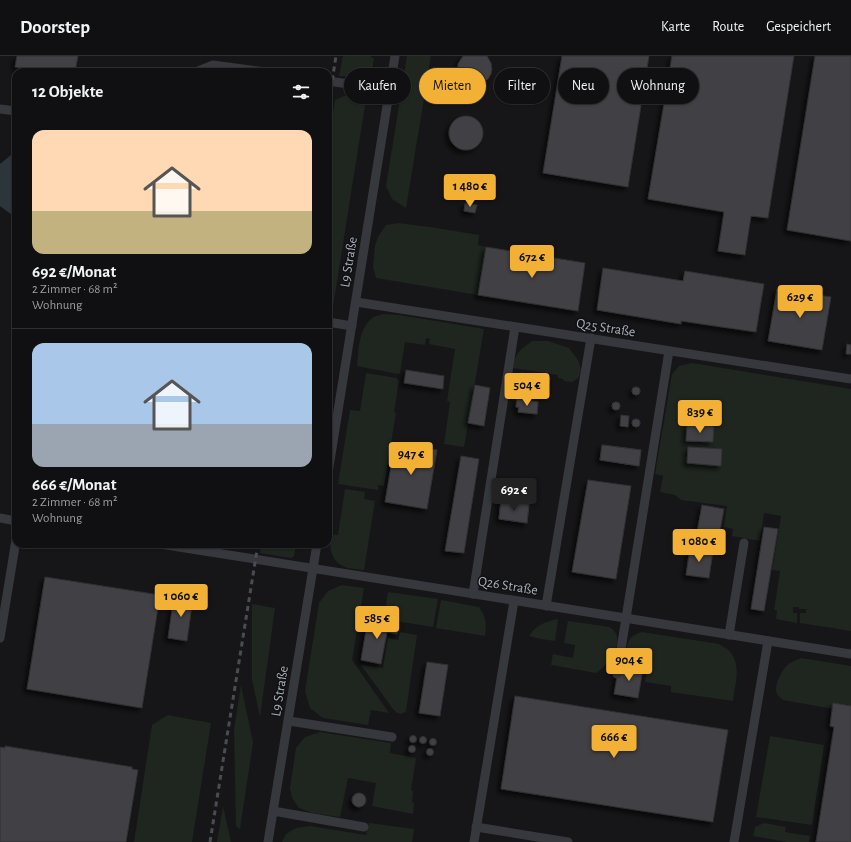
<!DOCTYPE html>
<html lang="de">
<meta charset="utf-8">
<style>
:root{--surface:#101012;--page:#1e1e20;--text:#f1f3f6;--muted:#9c9d9f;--line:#303032;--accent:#f2b134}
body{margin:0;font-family:"Alegreya Sans",sans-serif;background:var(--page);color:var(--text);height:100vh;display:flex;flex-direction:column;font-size:15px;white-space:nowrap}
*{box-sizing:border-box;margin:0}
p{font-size:13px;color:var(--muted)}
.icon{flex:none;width:22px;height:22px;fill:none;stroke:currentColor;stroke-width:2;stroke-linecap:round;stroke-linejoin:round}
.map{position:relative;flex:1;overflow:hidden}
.drawer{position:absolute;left:12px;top:12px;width:320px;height:480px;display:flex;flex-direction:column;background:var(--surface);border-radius:12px;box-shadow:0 1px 3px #0004,0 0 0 1px var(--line)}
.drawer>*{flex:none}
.guide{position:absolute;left:344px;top:12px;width:380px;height:36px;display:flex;gap:8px}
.price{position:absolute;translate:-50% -34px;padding:0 9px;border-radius:4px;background:var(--accent);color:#111;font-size:13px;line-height:26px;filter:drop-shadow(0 1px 2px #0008)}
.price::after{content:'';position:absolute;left:50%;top:24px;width:12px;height:9px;margin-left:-6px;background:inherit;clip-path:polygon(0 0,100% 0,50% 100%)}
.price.active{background:#222;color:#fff}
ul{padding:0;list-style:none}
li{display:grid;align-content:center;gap:8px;height:212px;padding:0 20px}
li+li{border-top:1px solid var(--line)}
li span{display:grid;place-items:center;height:124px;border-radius:12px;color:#555}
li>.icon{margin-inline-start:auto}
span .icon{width:72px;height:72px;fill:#fffc;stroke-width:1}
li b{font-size:17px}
h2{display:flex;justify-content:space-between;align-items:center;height:48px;padding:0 20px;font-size:17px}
.pill{padding:0 14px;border-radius:18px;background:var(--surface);box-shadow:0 1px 3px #0004,0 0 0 1px var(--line);font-size:14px;line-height:36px}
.pill.active{background:var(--accent);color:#111}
header{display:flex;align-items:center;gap:24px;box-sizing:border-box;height:56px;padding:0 20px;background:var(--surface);border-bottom:1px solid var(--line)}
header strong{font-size:19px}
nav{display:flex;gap:22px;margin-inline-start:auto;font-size:14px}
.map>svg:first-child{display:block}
.green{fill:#1e261f}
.water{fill:#2c353c}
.building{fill:#404145;stroke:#303034;filter:url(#shadow)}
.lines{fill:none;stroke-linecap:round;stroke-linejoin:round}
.lane{stroke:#37383d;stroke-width:9}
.rail{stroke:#4a4c52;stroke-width:3;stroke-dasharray:5 4;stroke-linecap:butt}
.labels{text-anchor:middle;stroke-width:3;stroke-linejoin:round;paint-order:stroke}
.street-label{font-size:14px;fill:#a8adb8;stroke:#111113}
</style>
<header>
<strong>Doorstep</strong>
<nav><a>Karte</a><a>Route</a><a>Gespeichert</a></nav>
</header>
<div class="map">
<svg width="851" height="786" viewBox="0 0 851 786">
<defs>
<filter id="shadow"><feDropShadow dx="-3.5" dy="3.5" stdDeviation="2" flood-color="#0009"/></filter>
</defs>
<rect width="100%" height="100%" fill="#161618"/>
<g class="green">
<path d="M343 0H370L374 3 372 15 359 21 339 20Z"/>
<path d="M407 0H431L406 152 392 143 386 130Z"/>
<path d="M344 40H355L366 43 333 251 328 253V89L335 44Z"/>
<path d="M398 167 430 171 479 179 478 189 486 191 478 239 376 222 373 211 375 190 378 181 386 169Z"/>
<path d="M383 258 399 259 484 273 464 391 444 388 450 346 447 345 455 293 429 288 430 283 426 282 425 289 405 286 400 317 398 318 357 310C359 294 358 271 374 261 377 260 380 259 383 258Z"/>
<path d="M532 285H548L569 292 578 304 581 314 579 321 572 326 564 325 563 323 558 322V319L513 312C514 298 521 293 532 285Z"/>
<path d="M692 307 851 333V575L800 567V557H806V553H799V551H793V557H797V567L776 563 777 554H774L780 515 772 514 781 460 764 457 760 485 732 480 733 473 724 471 727 450 681 444 675 439 660 436 663 420 655 418 672 318 679 310Z"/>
<path d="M366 317 397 322V324H399L394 356 396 357 384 430 378 429V434L338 428 350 354 360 355Z"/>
<path d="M345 433 365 436 364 443 375 445 364 514C358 513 350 513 345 511 331 506 329 491 330 478L338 479Z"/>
<path d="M205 488H240L239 493Z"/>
<path d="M262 488H296L294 500 291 502 260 497Z"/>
<path d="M342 529 364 532 352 604 389 657 371 654 368 669 323 662 310 652 305 635 319 547 328 535Z"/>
<path d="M388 536 438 543 433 571 384 563Z"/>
<path d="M441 544 479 551C486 562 487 567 485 580L436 572Z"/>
<path d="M252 548 275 552 260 661 252 624Z"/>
<path d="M558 563 555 585 541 583 529 580C537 568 545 566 558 563Z"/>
<path d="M568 565C578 566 587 568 596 569 600 570 605 570 609 571 629 581 608 610 596 617L551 609 553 598 573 602 575 589 564 587Z"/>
<path d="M400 576 417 579 406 655 402 658 397 657 393 653 361 609 383 612 388 582 398 584Z"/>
<path d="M642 576 719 588C721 590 725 591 727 593 743 606 735 628 733 645L671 636V630L645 626 647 610 644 609 646 600 626 597C628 584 629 580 642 576Z"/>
<path d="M801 602 851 610V650L833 653 783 644C781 642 778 640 777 638 773 630 783 611 790 607 793 605 798 604 801 602Z"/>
<path d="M241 629 253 687 240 773 236 770 234 673Z"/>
<path d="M168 659 211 667 192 786H134L152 669Z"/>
<path d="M320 676 391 687 390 697 416 702 411 734 413 735 412 746 414 747 413 758 372 750 376 727 348 722 340 761 312 757 299 752 292 742 290 732 296 692 305 681Z"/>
<path d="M770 680 824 689 812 769 756 761Z"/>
<path d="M223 750 231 786H217Z"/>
<path d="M369 767 414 773 412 786H282L286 778 296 772 310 770 366 779Z"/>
<path d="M764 767 786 771 785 776 810 780 809 786H787L753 780 755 771Z"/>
</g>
<path class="water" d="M16 98V159H12L0 150V108L11 99Z"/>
<g class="building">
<path d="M17 0H78L75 16H46L15 11Z"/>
<path d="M463 0H487L491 7 492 13 491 18 488 23 484 26 478 28 473 29 468 27 463 24 460 19 458 14V8L461 3Z"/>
<path d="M562 0H649L628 131 543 117Z"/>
<path d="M672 0H794L768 162 751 160 745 199 718 195 724 156 648 143Z"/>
<path d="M815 0H851V185L787 174Z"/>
<circle cx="466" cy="77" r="17"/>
<path d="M465 147 477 149 475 157 464 155Z"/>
<path d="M486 191 585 207 578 255 478 239Z"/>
<path d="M603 212 683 225 685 215 764 228 756 276 681 265V268L597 254Z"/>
<path d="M777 233 831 241 822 294 768 285Z"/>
<path d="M847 288 851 289V298H846Z"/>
<path d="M406 314 444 320 443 333 404 327Z"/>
<path d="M521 317 550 322 547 340 518 336Z"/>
<path d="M521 317 550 322 547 340 518 336Z"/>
<path d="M475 329 490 332 484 370 468 367Z"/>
<circle cx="636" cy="335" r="4"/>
<circle cx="636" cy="335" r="4"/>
<path d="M517 343 538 346 537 358 518 356 519 351H516Z"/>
<path d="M517 343 538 346 537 358 518 356 519 351H516Z"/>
<circle cx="616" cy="350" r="4"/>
<circle cx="616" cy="350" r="4"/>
<path d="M621 359 629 360 628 371 620 370Z"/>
<circle cx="636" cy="367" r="4"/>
<circle cx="636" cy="367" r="4"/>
<path d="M687 369 714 370 713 386 686 385Z"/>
<path d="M395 387 437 394 427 453 385 446Z"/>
<path d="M602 389 641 394 639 410 600 404Z"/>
<path d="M602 389 641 394 639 410 600 404Z"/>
<path d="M688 391 722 393 721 410 687 407Z"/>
<path d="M461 400 479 403 464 497 445 495Z"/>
<path d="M588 424 631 430 616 523 572 516Z"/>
<path d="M501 444 529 448 527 467 499 463Z"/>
<path d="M501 444 529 448 527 467 499 463Z"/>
<path d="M702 449 724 453 719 480 697 476Z"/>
<path d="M764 471 778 473 764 555 751 553Z"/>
<path d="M690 491 713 495 709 522 686 519Z"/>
<path d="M45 521 160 539 142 652 27 633Z"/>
<path d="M174 540 193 542 187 585 168 582Z"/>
<path d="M368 562 398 568 397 578 387 576 381 608 361 604Z"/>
<path d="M427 606 448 609 440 660 419 657Z"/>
<path d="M619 610 643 613 638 642 614 638Z"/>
<path d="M515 640 728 674 713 766 501 733Z"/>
<path d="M833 647 851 650V786H816L834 671 830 670Z"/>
<circle cx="413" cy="683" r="3.5"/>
<circle cx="423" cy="684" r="3.5"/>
<circle cx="433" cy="686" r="3.5"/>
<circle cx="412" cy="693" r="3.5"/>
<path d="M5 690 132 711V713L138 714 126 786H0V691L5 692Z"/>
<circle cx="430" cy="696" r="3.5"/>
<circle cx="359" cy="744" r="7"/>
</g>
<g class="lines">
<g class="lane">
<path d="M196 16 213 9 265 16"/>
<path d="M328 25 390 34"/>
<path d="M0 53 16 55"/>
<path d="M356 246 851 323"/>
<path d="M328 266 352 270"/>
<path d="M328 417 395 0"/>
<path d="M0 462 16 465"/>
<path d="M160 488 851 598"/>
<path d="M473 538 515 271"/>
<path d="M546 550 591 282"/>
<path d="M729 579 744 487"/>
<path d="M0 582 16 484"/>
<path d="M617 618 669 295"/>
<path d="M289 665 392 681"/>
<path d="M273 755 364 771"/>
<path d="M476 771 568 786"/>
<path d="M268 786 317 488"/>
<path d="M474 786 514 545"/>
<path d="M734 786 768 585"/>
</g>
<g class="rail">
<path d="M328 51 336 0"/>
<path d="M210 786 258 488"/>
</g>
</g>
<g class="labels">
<g class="street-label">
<text transform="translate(348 206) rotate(-81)" y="5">L9 Straße</text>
<text transform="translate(606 271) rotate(9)" y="5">Q25 Straße</text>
<text transform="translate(508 529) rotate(9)" y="5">Q26 Straße</text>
<text transform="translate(279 635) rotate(-81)" y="5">L9 Straße</text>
</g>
</g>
</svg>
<b class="price" style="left:470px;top:152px">1 480 €</b>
<b class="price" style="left:532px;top:223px">672 €</b>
<b class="price" style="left:800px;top:263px">629 €</b>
<b class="price" style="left:527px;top:351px">504 €</b>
<b class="price" style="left:700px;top:378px">839 €</b>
<b class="price" style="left:411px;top:420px">947 €</b>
<b class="price active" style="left:514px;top:456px">692 €</b>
<b class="price" style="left:699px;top:507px">1 080 €</b>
<b class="price" style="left:181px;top:562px">1 060 €</b>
<b class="price" style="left:377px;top:584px">585 €</b>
<b class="price" style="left:629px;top:626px">904 €</b>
<b class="price" style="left:614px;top:703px">666 €</b>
<div class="guide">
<a class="pill">Kaufen</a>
<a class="pill active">Mieten</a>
<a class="pill">Filter</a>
<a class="pill">Neu</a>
<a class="pill">Wohnung</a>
</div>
<section class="drawer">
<h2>12 Objekte<svg class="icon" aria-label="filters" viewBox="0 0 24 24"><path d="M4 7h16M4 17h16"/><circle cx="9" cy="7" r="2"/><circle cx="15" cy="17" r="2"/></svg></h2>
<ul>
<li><span style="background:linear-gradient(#ffd9b3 65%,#c2b280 0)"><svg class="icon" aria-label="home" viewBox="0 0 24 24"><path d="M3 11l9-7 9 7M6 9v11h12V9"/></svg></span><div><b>692 €/Monat</b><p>2 Zimmer · 68 m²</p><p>Wohnung</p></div></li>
<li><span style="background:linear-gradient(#a9c7e8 65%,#9aa5b1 0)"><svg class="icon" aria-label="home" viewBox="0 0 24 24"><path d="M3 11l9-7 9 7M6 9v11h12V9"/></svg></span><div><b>666 €/Monat</b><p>2 Zimmer · 68 m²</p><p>Wohnung</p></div></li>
</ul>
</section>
</div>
